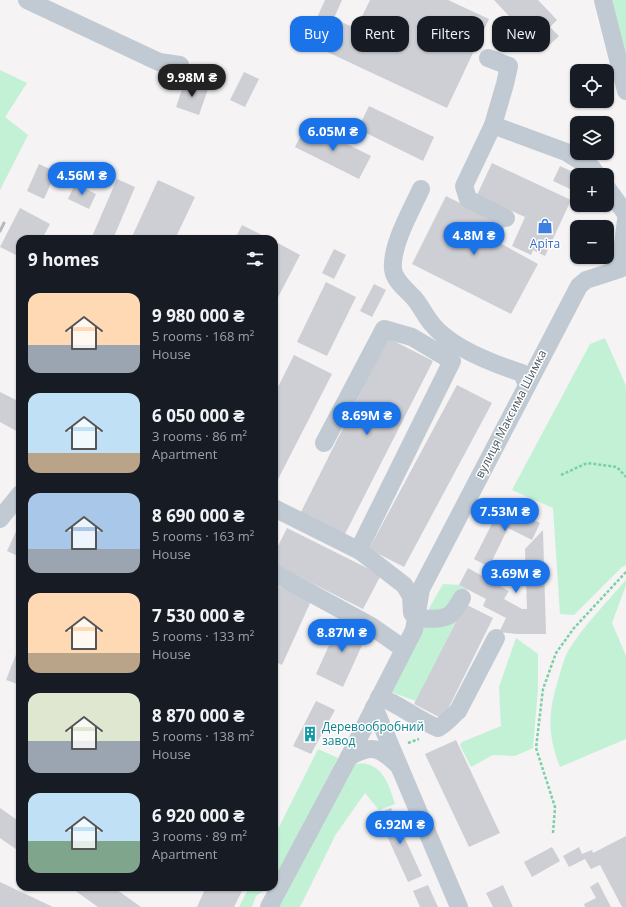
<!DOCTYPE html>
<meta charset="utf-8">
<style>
:root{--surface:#171b24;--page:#20242c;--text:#f1f3f6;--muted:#9ea1a6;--accent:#1a73e8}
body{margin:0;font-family:"Open Sans",sans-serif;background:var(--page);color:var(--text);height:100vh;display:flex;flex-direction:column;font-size:15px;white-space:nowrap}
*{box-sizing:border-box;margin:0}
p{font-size:13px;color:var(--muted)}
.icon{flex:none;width:22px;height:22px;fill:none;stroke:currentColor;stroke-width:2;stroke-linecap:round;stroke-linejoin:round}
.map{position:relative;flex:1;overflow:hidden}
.sheet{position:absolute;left:16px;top:235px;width:262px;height:656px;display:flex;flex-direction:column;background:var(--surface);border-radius:12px;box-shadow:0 1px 3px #0004}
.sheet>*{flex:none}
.guide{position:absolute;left:290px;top:16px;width:276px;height:36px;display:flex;gap:8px}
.tools{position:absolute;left:570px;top:64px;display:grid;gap:8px}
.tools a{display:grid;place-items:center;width:44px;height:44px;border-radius:8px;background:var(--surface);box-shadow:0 1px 3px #0004;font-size:20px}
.price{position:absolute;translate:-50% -34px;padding:0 9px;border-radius:14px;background:var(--accent);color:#fff;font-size:13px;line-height:26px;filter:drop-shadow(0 1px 2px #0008)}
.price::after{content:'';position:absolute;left:50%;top:24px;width:12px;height:9px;margin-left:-6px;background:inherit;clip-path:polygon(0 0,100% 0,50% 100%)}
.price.on{background:#222;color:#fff}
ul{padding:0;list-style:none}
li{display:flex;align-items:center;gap:12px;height:100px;padding:0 12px}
li span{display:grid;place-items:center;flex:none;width:112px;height:80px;border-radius:12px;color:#555}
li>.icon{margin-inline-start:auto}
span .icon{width:48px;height:48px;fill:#fffc;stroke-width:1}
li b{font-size:17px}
h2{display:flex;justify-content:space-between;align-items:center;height:48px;padding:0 12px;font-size:17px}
.tag{padding:0 14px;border-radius:12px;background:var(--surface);box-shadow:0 1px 3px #0004;font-size:14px;line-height:36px}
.tag.on{background:var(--accent);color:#fff}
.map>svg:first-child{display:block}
.green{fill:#c3f1d5}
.building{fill:#cdcfd5}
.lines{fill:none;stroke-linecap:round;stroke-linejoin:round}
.path{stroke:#7ad0a6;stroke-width:2.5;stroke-dasharray:3 2;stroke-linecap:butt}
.minor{stroke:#c1cad2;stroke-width:18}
.rail{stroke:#b5b8bd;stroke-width:3}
.labels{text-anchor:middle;stroke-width:3;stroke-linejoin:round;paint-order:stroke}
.shop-label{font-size:12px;fill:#366cbe;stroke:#fff}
.street-label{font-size:12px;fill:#4a5661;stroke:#fff}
.culture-label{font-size:12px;fill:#0d838f;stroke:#fff;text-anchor:start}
</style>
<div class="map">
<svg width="626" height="907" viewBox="0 0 626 907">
<rect width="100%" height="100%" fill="#f5f3f3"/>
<g class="green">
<path d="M603 0H626V91Z"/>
<path d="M0 70 27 83 5 117 28 135 0 190Z"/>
<path d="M605 338 626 386V565L622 567 574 615 560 614 553 508 512 490 590 344Z"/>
<path d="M626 580V585L612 623 626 656V739L560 767C547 733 548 712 559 677 561 669 564 659 568 651 584 625 606 603 626 580Z"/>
<path d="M443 584 459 585 467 589 463 607 416 701 391 692 424 617Z"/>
<path d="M516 638 538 654V688L533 748 515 756 493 755 471 767 460 745 462 742 501 726 499 687Z"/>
<path d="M318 749 338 758 274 883V837Z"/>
<path d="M351 764C356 764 363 763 367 764 385 769 390 788 395 804L379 810 365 793 336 834 300 907H275Z"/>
<path d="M249 887H268L256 896 252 907H239Z"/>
</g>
<g class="building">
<path d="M325 0H342L334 18 356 29 370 0H448L489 19 447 108 306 42Z"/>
<path d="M494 0H538L557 20 550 27 559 36 542 52Z"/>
<path d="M244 72 259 79 245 107 230 100Z"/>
<path d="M185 81 208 89 199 115 176 107Z"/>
<path d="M369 106 434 137 423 161 358 129Z"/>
<path d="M307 124 371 156 359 179 295 147Z"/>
<path d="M492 163 571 200 545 256 533 250 531 255 512 246 525 217 477 195Z"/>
<path d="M39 164 56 172 44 199 27 191Z"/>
<path d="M560 166 577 174 570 189 553 181Z"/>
<path d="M117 179 135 187 113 239H91Z"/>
<path d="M158 180 195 197 175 239H131Z"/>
<path d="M75 184 96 194 89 209 68 199Z"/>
<path d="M446 196 505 226 498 242 538 264 511 314 412 264Z"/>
<path d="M20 208 50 224 42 239H20V257L0 247Z"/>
<path d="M242 225 270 239H235Z"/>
<path d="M274 241 300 255 274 305Z"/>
<path d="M334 249 346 255 334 279 322 273Z"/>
<path d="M326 282 356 297 327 356 297 342Z"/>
<path d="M374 284 386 290 372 317 360 311Z"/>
<path d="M388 338 433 361 345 534 301 512Z"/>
<path d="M294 355 332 374 274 487V395Z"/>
<path d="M457 385 492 403 404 567 369 549Z"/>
<path d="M0 392 20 402V433L0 422Z"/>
<path d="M502 504 540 523 532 540 508 528 489 567 474 559Z"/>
<path d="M20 523V557L7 551Z"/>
<path d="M287 528 381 575 363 609 274 564V554Z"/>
<path d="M543 530 546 634H517L499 632 506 618 483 606 486 599 459 585 468 568 509 591 504 599 522 609H527L525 549Z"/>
<path d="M274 584 311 601 282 665 274 661Z"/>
<path d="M465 604 493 618 443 719 414 704Z"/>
<path d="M341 619 368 632 343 687 316 674Z"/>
<path d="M17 652 20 653V685L6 680Z"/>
<path d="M316 701 335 710 311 754 293 746Z"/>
<path d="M456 740 500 833 469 847 425 754Z"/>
<path d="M0 808 20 822V852L0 838Z"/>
<path d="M391 808 422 876 408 882 377 814Z"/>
<path d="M626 836V907H622L600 865 591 869 585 859 569 867 563 856 579 847 582 854 592 850 593 853Z"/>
<path d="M552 847 560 861 532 877 524 862Z"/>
<path d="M0 882 53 907H0Z"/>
<path d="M598 882 611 907H585L584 904 596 898 590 887Z"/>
<path d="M428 885 438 907H420L413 891Z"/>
<path d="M503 885 513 907H493L486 893Z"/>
<path d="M70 887H113L141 907H98Z"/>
<path d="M206 887H244L234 907H197Z"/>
</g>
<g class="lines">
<g class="path">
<path d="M561 475 587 463 617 467 626 477"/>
<path d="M408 743 419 739"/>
<path d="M553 833 555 807 536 748 543 689 556 653 574 628 626 572"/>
</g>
<g class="minor">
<path d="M27 0 159 62 180 65"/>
<path d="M603 0 626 91"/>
<path d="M488 58 509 66 505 84 493 125 566 152 592 168 597 175"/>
<path d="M493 125 464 186 468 199 506 218"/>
<path d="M607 188 626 214"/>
<path d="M421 189C411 211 391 245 393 269 394 281 407 290 414 298 421 306 425 316 432 324 451 348 494 364 522 373L527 385"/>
<path d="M324 443 384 329 412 337 452 361 361 545 360 551 404 585 411 596 412 613"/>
<path d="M274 508 360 551"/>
<path d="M0 519 20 494"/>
<path d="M274 573 371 626 404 649"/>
<path d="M416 619C427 618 442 621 451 614 455 610 459 603 462 598"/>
<path d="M379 697C400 704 417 720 438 728 446 724 451 717 458 711L496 638"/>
<path d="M374 707 459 907"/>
<path d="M349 757C372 744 379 747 398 765"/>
<path d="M269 907 349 757 414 630 421 589 579 286 586 280 620 269 626 220"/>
</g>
<path class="rail" d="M0 231 4 223"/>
</g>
<defs>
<symbol id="shop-bare" viewBox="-9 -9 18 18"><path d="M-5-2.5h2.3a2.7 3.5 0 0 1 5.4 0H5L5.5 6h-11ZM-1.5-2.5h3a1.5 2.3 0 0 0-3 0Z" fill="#3f7fe0" stroke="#fff" stroke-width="2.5" paint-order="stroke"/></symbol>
<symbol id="building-bare" viewBox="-9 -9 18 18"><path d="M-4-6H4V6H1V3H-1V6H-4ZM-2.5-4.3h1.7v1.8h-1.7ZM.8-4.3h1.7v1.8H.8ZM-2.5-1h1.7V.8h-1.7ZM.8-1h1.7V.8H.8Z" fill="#0f9aa8" stroke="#fff" stroke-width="2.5" paint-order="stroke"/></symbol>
</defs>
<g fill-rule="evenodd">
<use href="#shop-bare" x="534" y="215" width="22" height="22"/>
<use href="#building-bare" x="299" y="723" width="22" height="22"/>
</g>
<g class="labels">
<g class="shop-label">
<text x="545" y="248">Аріта</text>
</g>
<g class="street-label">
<text transform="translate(511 414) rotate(-63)" y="4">вулиця Максима Шимка</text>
</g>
<g class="culture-label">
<text x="322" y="731">Деревообробний<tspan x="322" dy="14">завод</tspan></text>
</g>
</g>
</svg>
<div class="tools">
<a><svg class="icon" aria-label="locate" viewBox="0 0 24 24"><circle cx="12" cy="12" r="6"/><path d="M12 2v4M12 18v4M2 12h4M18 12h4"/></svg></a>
<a><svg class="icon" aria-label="layers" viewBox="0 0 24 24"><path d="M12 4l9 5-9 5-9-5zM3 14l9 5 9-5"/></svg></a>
<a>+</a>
<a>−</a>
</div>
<b class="price on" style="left:192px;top:98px">9.98M ₴</b>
<b class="price" style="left:333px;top:152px">6.05M ₴</b>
<b class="price" style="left:82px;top:196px">4.56M ₴</b>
<b class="price" style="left:474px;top:256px">4.8M ₴</b>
<b class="price" style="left:367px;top:436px">8.69M ₴</b>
<b class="price" style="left:505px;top:532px">7.53M ₴</b>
<b class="price" style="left:516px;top:594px">3.69M ₴</b>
<b class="price" style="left:342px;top:653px">8.87M ₴</b>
<b class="price" style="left:400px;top:845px">6.92M ₴</b>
<div class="guide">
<a class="tag on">Buy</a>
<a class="tag">Rent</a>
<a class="tag">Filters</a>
<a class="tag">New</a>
</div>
<section class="sheet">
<h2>9 homes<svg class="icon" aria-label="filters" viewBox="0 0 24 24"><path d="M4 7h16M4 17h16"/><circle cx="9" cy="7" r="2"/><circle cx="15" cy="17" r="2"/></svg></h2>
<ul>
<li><span style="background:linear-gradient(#ffd9b3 65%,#9aa5b1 0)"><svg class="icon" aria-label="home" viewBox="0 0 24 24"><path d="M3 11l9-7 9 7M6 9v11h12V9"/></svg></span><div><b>9 980 000 ₴</b><p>5 rooms · 168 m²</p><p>House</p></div></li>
<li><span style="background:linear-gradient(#bfe0f5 75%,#b9a48a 0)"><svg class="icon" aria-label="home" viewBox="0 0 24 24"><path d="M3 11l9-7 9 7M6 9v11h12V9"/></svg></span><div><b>6 050 000 ₴</b><p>3 rooms · 86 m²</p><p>Apartment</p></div></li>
<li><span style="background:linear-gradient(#a9c7e8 70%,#9aa5b1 0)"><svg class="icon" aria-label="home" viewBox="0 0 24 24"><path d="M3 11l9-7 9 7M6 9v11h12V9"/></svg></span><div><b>8 690 000 ₴</b><p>5 rooms · 163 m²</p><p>House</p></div></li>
<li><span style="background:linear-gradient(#ffd9b3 75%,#b9a48a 0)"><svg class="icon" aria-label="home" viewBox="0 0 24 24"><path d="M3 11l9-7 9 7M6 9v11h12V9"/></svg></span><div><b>7 530 000 ₴</b><p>5 rooms · 133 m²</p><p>House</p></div></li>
<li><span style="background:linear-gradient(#dfe7d0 60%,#9aa5b1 0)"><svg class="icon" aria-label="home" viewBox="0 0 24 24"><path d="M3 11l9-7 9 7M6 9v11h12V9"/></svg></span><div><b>8 870 000 ₴</b><p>5 rooms · 138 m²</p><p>House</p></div></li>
<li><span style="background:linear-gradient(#bfe0f5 60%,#7fa58c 0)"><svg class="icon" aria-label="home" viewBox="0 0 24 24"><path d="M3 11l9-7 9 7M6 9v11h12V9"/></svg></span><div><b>6 920 000 ₴</b><p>3 rooms · 89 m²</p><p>Apartment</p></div></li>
</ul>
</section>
</div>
